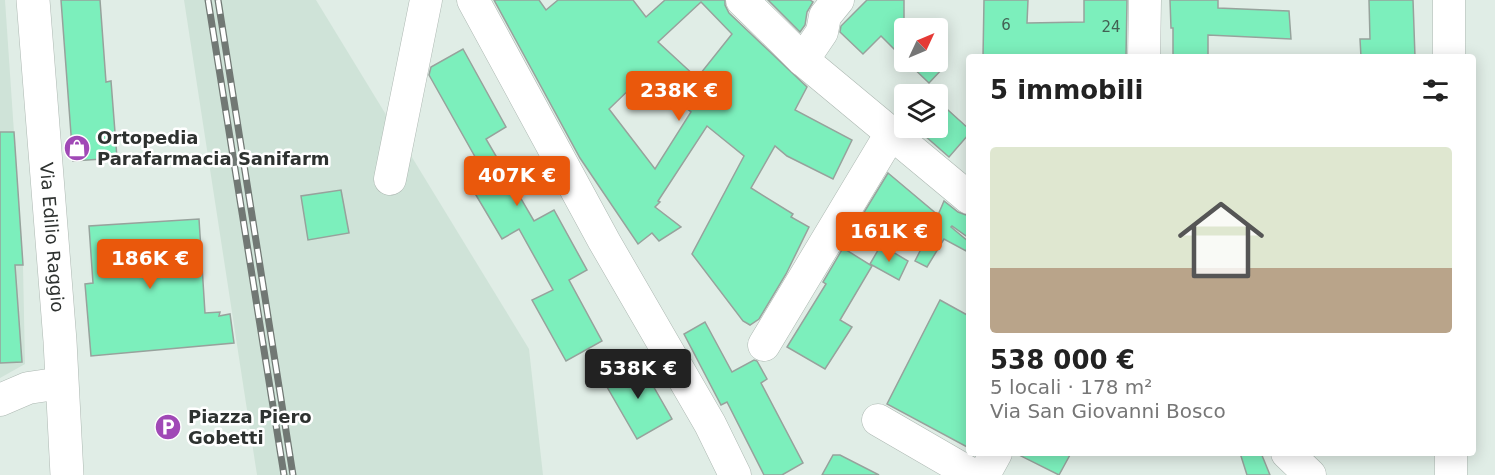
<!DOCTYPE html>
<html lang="it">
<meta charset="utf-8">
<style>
:root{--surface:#fff;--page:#f2f2f2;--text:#222;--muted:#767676;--accent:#ea580c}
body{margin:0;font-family:"DejaVu Sans",sans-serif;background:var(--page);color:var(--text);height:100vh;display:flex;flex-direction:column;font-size:22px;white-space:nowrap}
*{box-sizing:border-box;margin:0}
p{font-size:20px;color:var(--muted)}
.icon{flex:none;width:33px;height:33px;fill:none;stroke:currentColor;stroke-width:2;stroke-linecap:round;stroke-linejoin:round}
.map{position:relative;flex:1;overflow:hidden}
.details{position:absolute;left:966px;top:54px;width:510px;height:402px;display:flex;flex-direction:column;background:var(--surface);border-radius:6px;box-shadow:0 3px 15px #0003}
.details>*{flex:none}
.needle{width:39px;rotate:46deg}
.buttons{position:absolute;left:894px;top:18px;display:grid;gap:12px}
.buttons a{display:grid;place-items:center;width:54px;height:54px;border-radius:6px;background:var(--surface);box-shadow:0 3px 15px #0003;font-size:30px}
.price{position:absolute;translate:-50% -51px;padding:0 14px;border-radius:6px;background:var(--accent);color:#fff;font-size:20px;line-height:39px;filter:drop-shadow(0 2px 3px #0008)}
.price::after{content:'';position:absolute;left:50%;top:36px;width:18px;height:14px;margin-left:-9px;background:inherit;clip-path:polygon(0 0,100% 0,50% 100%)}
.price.current{background:#222;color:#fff}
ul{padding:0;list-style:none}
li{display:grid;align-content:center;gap:12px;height:318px;padding:0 24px}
li span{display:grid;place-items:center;height:186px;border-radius:6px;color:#555}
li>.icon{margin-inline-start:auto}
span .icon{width:108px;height:108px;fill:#fffc;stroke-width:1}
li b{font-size:26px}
h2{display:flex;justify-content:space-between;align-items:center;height:72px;padding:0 24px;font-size:26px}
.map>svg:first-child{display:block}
.built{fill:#cfe3d8}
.building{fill:#7cefbc;stroke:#97a29c;stroke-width:1.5;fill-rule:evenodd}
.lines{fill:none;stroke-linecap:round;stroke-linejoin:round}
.minor-casing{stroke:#adb8b2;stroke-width:33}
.major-casing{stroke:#adb8b2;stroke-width:34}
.minor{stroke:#fff;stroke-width:32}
.major{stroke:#fff;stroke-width:33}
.rail-casing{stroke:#717874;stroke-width:7}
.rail{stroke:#fff;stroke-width:4.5;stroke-dasharray:14;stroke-linecap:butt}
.labels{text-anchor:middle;stroke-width:5;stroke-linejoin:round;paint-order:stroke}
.number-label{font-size:15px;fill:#426153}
.poi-label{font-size:18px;font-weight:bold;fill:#2e3230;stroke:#fff;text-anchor:start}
.street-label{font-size:18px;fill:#2e3230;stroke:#fff}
</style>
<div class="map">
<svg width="1495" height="475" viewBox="0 0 1495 475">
<rect width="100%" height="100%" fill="#e0ede6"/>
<g class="built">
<path d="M0 0H5L23 265 25 364 0 378Z"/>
<path d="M184 0H316L529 349 543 475H257Z"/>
</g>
<g class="building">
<path d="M61 0H100L106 82 111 81 117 158 73 161Z"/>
<path d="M494 0H539L546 10 558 0H633L646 17 665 0H725V5L729 13 807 87 795 110 852 140 833 179 787 156 775 146 751 188 793 214 791 217 809 227 786 274 759 319 750 325 743 321 692 254 744 156 707 126 658 201 660 202 655 207 681 227 659 241 652 233 638 244 580 158ZM701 2 732 34 697 78 658 42ZM637 82 656 102 666 91 691 112 655 169 609 109Z"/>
<path d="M768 0H810L813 2 807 12 805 25 800 32Z"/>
<path d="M867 0H904V59L881 36 863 54 840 32 841 26Z"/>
<path d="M984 0H1028L1027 23 1084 22V0H1127L1126 57H983Z"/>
<path d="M1170 0H1218V8L1289 11 1291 39 1208 35V57H1173V28H1171Z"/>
<path d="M1369 0H1413L1415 57H1361L1360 39H1370Z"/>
<path d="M463 49 506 127 486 139 534 221 554 210 587 270 569 280 602 341 566 361 532 300 553 290 519 229 502 239 467 180 483 171 429 75 431 67Z"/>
<path d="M938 61 944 67 929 83 907 62Z"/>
<path d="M938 101 969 129V134L949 157 916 128H938Z"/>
<path d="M0 132H14L23 265H15L22 362 0 363Z"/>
<path d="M888 173 938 215 944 201 958 212 969 216V238L952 226 951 227 969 242 966 251 944 239 927 267 915 261 930 231 909 219 892 239 863 214Z"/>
<path d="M341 190 349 233 308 240 301 196Z"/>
<path d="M199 219 205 313 220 312 219 316 230 314 234 343 91 356 85 284 93 283 89 226Z"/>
<path d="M881 245 908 261 899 280 870 264Z"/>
<path d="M843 248 872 266 840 320 852 327 825 369 787 347 826 284 823 282Z"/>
<path d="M940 300 969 316V448L887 404Z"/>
<path d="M705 322 732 372 754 360 757 361 767 379 761 383 803 463 782 475H764L727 402 721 405 684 334Z"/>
<path d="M633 363H640L672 419 637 439 603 380Z"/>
<path d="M1015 453H1071L1059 475Z"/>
<path d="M1240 453H1261L1270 475H1247Z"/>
<path d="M833 455H840L879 475H822Z"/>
</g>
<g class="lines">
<defs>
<g id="minor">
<path d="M473 0 604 241 710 424 735 475"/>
<path d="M742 0 803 60 969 198"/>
<path d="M1449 0V57"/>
<path d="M1144 57 1145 0"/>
<path d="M803 60 822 32 825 16 838 0"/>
<path d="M390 179 426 0"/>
<path d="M764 345 890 135"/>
<path d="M0 400 28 388 62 383"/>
<path d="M878 420 973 475"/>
<path d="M1287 453 1310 475"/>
<path d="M1451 453V475"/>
<path d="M984 475 996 453"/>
</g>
<g id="major">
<path id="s1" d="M33 0 60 341 67 475"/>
</g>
</defs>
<use href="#minor" class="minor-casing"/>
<use href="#major" class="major-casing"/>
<use href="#minor" class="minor"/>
<use href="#major" class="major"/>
<defs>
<g id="rail">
<path d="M208 0 284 475"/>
<path d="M218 0 293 475"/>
</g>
</defs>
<use href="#rail" class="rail-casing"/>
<use href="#rail" class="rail"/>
</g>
<defs>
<symbol id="shop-disc" viewBox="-11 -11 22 22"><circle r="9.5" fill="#a049b6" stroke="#fff"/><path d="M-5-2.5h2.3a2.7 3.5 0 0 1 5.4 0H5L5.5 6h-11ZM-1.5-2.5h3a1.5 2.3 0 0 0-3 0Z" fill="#fff"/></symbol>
<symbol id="parking-disc" viewBox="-11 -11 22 22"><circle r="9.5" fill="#a049b6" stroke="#fff"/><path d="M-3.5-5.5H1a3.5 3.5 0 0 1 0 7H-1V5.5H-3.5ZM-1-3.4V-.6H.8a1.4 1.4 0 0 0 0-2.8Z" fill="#fff"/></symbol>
</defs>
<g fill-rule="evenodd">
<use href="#shop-disc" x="62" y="133" width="30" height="30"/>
<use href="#parking-disc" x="153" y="412" width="30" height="30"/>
</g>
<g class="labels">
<g class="number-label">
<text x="1006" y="30">6</text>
<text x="1111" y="32">24</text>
</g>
<g class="poi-label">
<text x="97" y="144">Ortopedia<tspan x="97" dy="21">Parafarmacia Sanifarm</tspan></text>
<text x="188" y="423">Piazza Piero<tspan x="188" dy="21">Gobetti</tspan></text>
</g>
<g class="street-label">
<text dy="6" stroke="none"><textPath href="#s1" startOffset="238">Via Edilio Raggio</textPath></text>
</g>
</g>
</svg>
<div class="buttons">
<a><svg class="needle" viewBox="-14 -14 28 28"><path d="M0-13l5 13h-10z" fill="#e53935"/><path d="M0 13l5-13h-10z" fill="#767676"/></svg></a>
<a><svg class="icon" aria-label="layers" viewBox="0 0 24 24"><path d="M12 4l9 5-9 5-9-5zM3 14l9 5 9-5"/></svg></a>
</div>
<b class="price" style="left:679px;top:122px">238K €</b>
<b class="price" style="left:517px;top:207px">407K €</b>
<b class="price" style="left:889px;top:263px">161K €</b>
<b class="price" style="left:150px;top:290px">186K €</b>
<b class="price current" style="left:638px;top:400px">538K €</b>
<section class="details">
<h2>5 immobili<svg class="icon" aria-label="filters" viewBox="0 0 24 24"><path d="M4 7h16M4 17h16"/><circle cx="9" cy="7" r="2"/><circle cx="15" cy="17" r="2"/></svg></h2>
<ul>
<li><span style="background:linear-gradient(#dfe7d0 65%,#b9a48a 0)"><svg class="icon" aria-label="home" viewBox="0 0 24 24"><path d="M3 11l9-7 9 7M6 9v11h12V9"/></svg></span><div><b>538 000 €</b><p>5 locali · 178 m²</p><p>Via San Giovanni Bosco</p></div></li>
</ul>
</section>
</div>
